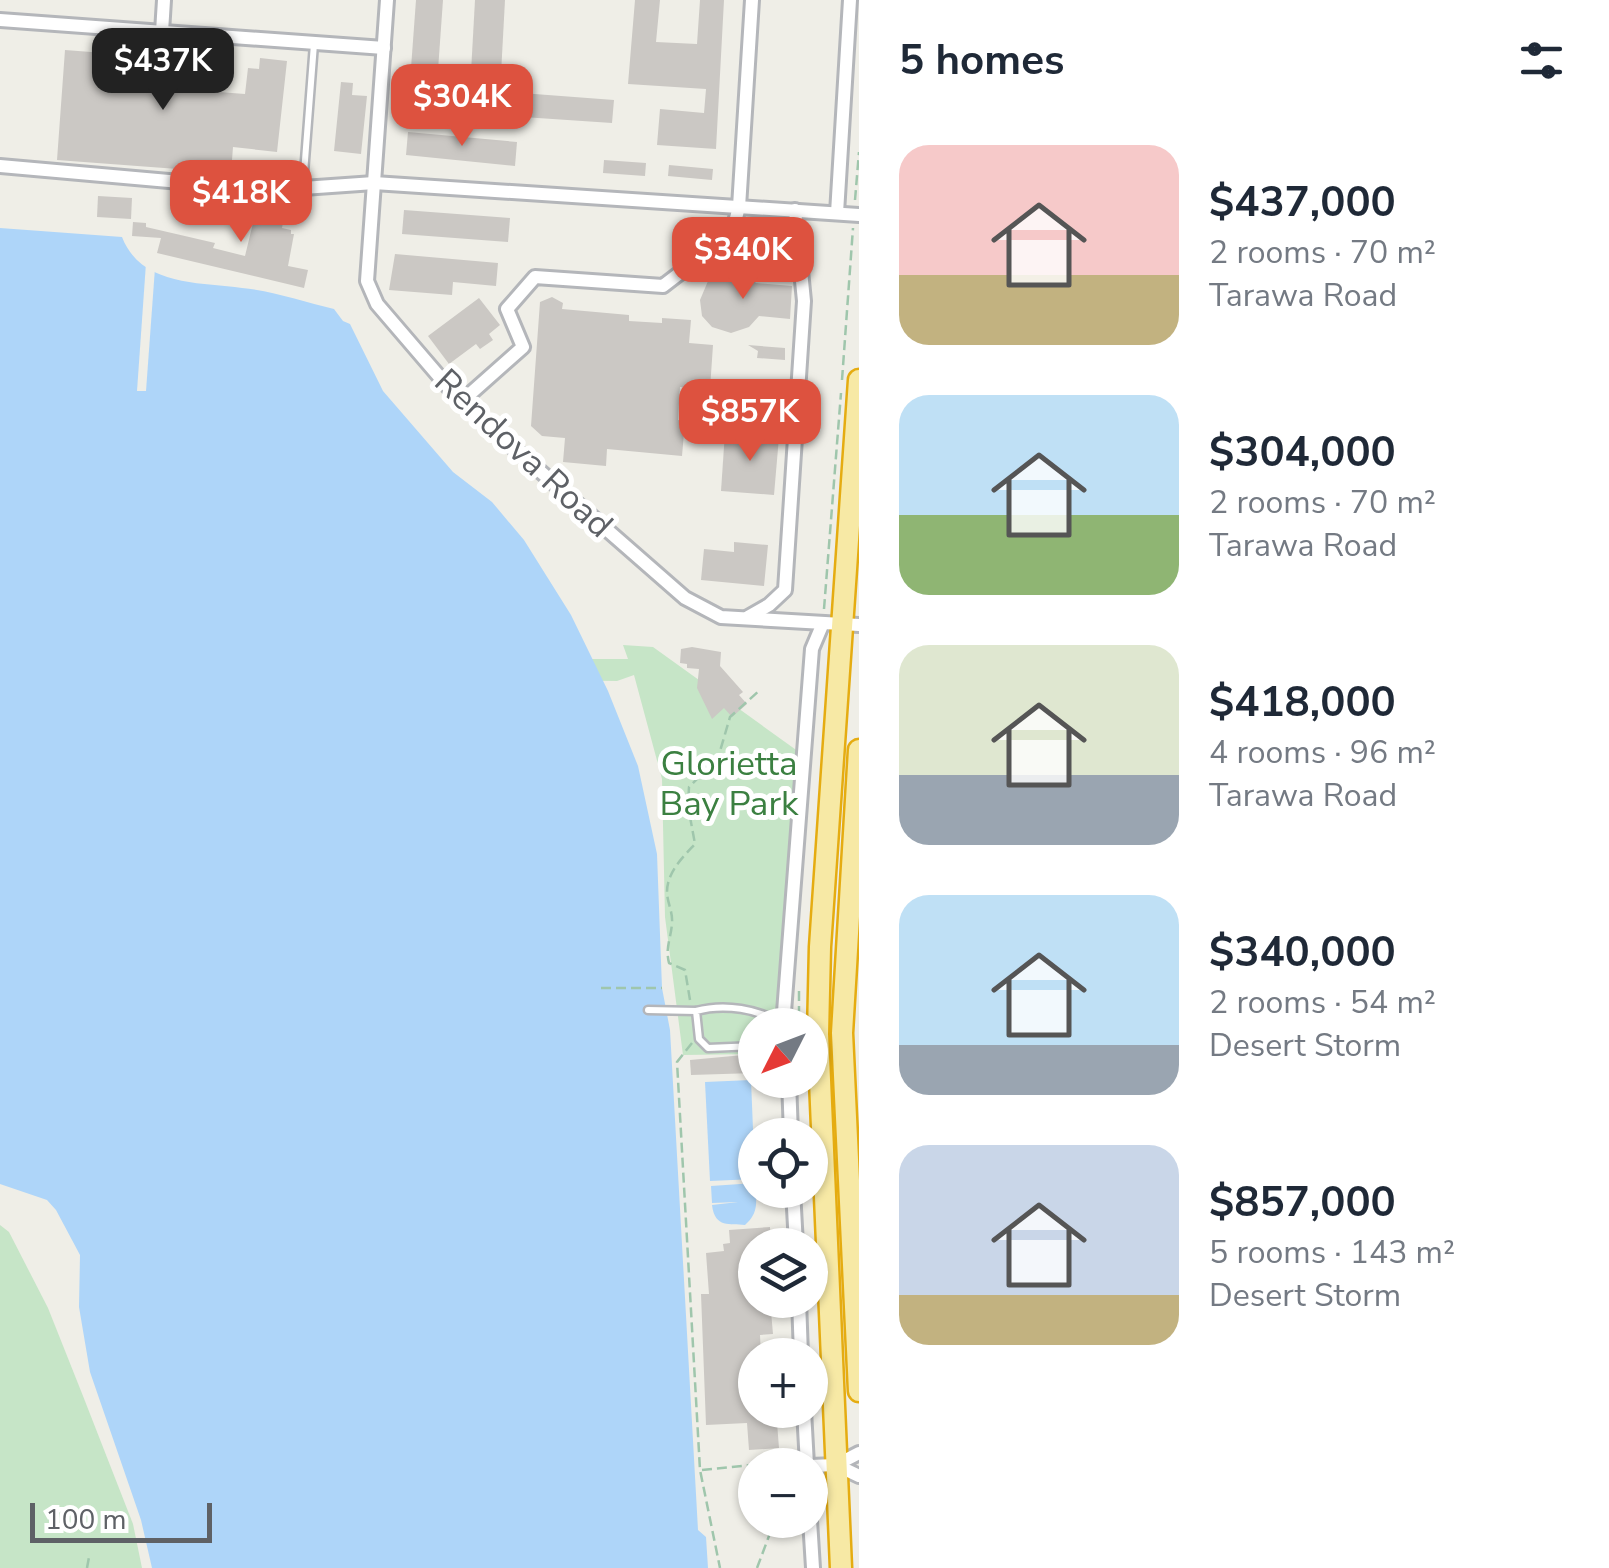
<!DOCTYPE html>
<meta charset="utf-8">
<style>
:root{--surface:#fff;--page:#f6f6f7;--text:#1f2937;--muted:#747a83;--accent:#dd523f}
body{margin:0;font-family:"Nunito Sans",sans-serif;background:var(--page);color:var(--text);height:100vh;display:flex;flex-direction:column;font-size:38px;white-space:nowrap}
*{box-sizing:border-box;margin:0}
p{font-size:32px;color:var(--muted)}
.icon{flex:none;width:55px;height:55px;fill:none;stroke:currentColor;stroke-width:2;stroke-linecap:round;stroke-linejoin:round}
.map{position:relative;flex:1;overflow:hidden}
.drawer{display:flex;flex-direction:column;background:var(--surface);width:750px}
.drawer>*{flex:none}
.needle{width:65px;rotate:228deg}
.tools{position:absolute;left:738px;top:1008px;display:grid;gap:20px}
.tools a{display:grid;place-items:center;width:90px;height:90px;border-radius:50%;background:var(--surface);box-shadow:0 2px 8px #0004;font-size:50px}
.scale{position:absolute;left:30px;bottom:25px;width:182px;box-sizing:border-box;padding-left:10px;border:5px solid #5e6166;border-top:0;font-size:28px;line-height:35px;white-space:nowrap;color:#5e6166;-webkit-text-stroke:8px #fff;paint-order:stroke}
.price{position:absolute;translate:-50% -85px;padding:0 22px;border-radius:20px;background:var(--accent);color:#fff;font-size:32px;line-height:65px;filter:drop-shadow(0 2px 5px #0008)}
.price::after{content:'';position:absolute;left:50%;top:60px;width:30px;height:22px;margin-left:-15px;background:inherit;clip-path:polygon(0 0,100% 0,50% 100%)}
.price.on{background:#222;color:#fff}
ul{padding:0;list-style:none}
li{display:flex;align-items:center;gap:30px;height:250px;padding:0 40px}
li span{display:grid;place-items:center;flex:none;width:280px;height:200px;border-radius:30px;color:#555}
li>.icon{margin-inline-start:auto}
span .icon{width:120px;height:120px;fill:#fffc;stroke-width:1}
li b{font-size:42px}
h2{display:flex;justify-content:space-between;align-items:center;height:120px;padding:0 40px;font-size:42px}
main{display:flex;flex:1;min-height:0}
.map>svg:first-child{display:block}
.green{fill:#c6e5c7}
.water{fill:#aed5f9}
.pier{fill:#efeee7}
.building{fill:#cbc8c4}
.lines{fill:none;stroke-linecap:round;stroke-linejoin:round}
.service-casing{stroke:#b4b6ba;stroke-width:11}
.minor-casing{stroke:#b4b6ba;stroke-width:18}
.trunk-casing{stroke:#e5ac11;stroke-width:25}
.path{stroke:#9fc6ac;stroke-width:2.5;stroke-dasharray:10 5;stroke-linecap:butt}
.service{stroke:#fff;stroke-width:6}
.minor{stroke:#fff;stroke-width:12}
.trunk{stroke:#f7e9a5;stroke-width:20}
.labels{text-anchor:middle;stroke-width:10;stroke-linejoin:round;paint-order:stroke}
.street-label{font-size:35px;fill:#5e6166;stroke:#fff}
.park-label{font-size:35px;fill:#3b8041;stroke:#fff}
</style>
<main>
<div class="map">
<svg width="859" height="1568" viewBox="0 0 859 1568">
<rect width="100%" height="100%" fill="#efeee7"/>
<g class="green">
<path d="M623 645 653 647 799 752 782 1025H755V1054L683 1055 665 917 662 779 634 675 617 681 537 680 538 659H628Z"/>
<path d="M0 1225 9 1232 48 1308 83 1396 133 1524 142 1568H0Z"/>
</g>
<g class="water">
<path d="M0 228 122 237C141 286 198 282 242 288 273 291 304 302 334 309L343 321 350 324 383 391 453 472 492 502 524 540 571 615 608 691 638 766 657 854 662 988 670 1030 696 1494 698 1530 706 1537 708 1568H152L141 1520 90 1372 79 1307 80 1255 56 1210 47 1200 0 1184Z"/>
<path d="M751 1080 755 1179 710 1181 705 1082Z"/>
<path d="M755 1183C756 1200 760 1212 745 1225 730 1223 715 1229 712 1205L738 1202 712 1203 711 1186Z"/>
</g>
<path class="pier" d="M146 263 155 268 146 391H137Z"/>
<g class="building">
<path d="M416 0H443L438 70 411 68Z"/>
<path d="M475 0H505L501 74 471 72Z"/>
<path d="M635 0H660L656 42 697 44 700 0H724L716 149 657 145 660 109 704 113 706 89 628 84Z"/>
<path d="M65 50 195 60 193 90 245 94 248 68 259 69 260 58 287 61 277 152 233 147 231 173 57 160Z"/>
<path d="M341 82 353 83 352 95 367 96 361 154 334 151Z"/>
<path d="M493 91 614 100 612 123 491 115Z"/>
<path d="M408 132 517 142 515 166 406 155Z"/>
<path d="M604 160 646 163 645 176 603 173Z"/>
<path d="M669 165 713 169 712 180 668 176Z"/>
<path d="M255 192 279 195 277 204 286 206 282 228 291 230V234H294L288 266 308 270 304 288 157 253 161 238 132 236 133 222 146 223V227L215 243 213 248 245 256 253 223 243 219 247 201 252 203Z"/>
<path d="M98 196 132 198 131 219 97 217Z"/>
<path d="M404 210 510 218 508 242 402 234Z"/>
<path d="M395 254 498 263 496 286 453 282 452 295 389 290Z"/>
<path d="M726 271 746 275 756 283 792 286 790 319 759 316 749 327 731 333 712 327 702 316 700 300 708 281Z"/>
<path d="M552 297 563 303 562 309 629 315V321L662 323V318L691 320 689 343 713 345 710 389 680 387 678 420 685 421 682 456 607 449 606 466 563 462 565 438 542 436 531 426 540 302Z"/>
<path d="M479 298 500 325 489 334 493 340 480 349 476 344 449 364 428 336Z"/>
<path d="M748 345 785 348V360L757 358 758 351Z"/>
<path d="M755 385 783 387 782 399 754 397Z"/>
<path d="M725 432 779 437 774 495 721 491Z"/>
<path d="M734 542 768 545 764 586 701 580 704 549 734 552Z"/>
<path d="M692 647 721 652 720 666 743 692 739 695 747 704 732 717 724 708 712 719 697 688 699 669 687 668V664L680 663 681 649Z"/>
<path d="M754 1054 755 1073 691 1075 690 1060Z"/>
<path d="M770 1227 771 1245H755V1300H770L773 1334 760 1335 761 1355H755V1410H776L779 1448 749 1450 747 1423 706 1425 701 1294H709L706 1253 724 1251 723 1244 730 1243 729 1230Z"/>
</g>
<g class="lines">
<defs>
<g id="service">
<path d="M303 186 314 44"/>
<path d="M648 1010 696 1011"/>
<path d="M755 1046 708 1048 699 1039 696 1011C725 1003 758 1009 783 1024"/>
</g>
<g id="minor">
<path d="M387 0 367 281 377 304 461 402 685 598 721 617 859 625"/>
<path d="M0 20 384 48"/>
<path d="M162 32 164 0"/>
<path d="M0 166 225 186 246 181 303 188 374 183 859 215"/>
<path d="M837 213 850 0"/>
<path d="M461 402 523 347 507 309 535 277 663 286 732 233 739 207 752 0"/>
<path d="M748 617 769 605 785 590 804 301 795 210"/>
<path d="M783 1025 812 649 823 623"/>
<path d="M789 1080 791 1135"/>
<path d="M793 1190 796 1245"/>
<path d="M799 1300 801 1355"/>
<path d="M804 1410 807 1465"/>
<path d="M836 1465 859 1453"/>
<path d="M810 1466 836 1465 859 1476"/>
<path d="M810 1520 813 1568"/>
</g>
<g id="trunk">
<path d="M859 750 842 1033 859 1391"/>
<path d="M841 1568 818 1034 820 947 859 380"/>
</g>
</defs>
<use href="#service" class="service-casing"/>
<use href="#minor" class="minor-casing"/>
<use href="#trunk" class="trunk-casing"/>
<g class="path">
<path d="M855 200 859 152"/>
<path d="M842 380 853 228"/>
<path d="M824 609 841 393"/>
<path d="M601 988H662"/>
<path d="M799 991V1025"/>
<path d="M690 1000 685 970 669 963C665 947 671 939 672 923 673 912 667 902 667 892 667 872 683 857 695 844L688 806 689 787 718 758 730 717 761 689"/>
<path d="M692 1043 677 1062 700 1470 720 1568"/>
<path d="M702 1470 780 1462"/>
<path d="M87 1568 89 1557"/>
<path d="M757 1568 775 1520"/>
</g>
<use href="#service" class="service"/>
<use href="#minor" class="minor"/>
<use href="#trunk" class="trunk"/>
</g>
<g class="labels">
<g class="street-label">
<text transform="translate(524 453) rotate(43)" y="12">Rendova Road</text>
</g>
<g class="park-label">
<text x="729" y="775">Glorietta<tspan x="729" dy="40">Bay Park</tspan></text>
</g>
</g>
</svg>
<div class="tools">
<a><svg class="needle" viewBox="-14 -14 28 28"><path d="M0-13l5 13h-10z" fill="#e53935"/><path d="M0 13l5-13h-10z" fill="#747a83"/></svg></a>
<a><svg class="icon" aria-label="locate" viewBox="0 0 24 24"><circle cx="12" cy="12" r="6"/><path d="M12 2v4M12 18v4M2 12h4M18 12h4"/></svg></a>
<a><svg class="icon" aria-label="layers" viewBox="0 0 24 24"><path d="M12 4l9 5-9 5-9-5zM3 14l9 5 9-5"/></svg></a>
<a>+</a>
<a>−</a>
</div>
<div class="scale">100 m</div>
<b class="price on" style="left:163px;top:113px">$437K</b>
<b class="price" style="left:462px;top:149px">$304K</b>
<b class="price" style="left:241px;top:245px">$418K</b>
<b class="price" style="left:743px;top:302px">$340K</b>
<b class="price" style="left:750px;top:464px">$857K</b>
</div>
<section class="drawer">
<h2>5 homes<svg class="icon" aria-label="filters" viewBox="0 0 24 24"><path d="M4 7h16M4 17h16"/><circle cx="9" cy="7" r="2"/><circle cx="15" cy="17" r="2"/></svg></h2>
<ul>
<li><span style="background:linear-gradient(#f6c9c9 65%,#c2b280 0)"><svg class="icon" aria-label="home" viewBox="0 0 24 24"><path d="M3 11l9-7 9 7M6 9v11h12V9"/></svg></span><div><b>$437,000</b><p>2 rooms · 70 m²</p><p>Tarawa Road</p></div></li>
<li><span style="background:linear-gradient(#bfe0f5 60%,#8fb573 0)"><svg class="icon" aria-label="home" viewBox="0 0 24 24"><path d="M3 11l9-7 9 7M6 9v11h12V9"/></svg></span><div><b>$304,000</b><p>2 rooms · 70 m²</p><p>Tarawa Road</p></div></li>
<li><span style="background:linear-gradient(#dfe7d0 65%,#9aa5b1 0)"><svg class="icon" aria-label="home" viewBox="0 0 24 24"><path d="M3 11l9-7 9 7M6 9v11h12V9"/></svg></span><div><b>$418,000</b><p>4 rooms · 96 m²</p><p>Tarawa Road</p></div></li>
<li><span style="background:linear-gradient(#bfe0f5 75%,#9aa5b1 0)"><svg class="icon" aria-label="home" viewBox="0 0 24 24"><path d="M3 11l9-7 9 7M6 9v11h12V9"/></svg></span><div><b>$340,000</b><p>2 rooms · 54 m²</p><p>Desert Storm</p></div></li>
<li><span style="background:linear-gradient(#c9d6e8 75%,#c2b280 0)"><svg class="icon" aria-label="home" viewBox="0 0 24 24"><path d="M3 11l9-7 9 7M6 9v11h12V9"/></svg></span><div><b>$857,000</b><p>5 rooms · 143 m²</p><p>Desert Storm</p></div></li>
</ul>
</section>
</main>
